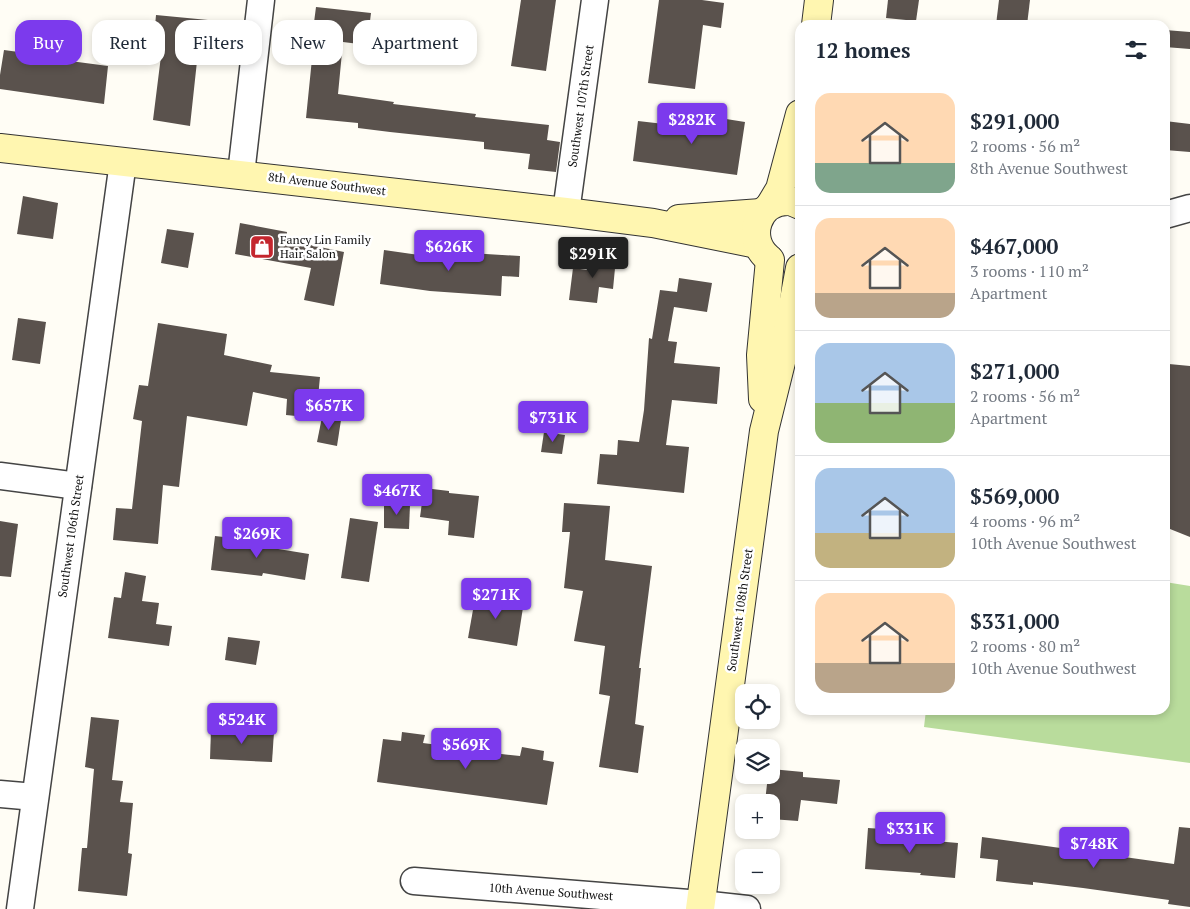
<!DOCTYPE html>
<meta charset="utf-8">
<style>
:root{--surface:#fff;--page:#f6f6f7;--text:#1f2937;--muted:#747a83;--line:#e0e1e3;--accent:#7c3aed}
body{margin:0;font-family:"PT Serif",serif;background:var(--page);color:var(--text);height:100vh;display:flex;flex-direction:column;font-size:19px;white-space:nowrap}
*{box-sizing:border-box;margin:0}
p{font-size:16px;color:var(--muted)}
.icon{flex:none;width:28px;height:28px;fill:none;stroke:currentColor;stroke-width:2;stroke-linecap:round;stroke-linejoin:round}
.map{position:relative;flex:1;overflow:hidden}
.drawer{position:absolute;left:795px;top:20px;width:375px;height:695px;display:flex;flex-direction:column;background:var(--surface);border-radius:15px;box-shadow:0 2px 8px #0003}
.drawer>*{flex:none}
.guide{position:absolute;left:15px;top:20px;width:475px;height:45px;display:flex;gap:10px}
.buttons{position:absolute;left:735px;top:684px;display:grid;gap:10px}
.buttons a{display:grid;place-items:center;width:45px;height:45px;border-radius:10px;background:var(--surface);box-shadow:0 2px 8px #0003;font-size:25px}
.price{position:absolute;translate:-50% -42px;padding:0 11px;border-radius:5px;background:var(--accent);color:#fff;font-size:16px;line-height:32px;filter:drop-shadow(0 1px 2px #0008)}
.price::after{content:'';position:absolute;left:50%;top:30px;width:15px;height:11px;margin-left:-8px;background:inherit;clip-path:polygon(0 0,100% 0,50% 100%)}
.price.current{background:#222;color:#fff}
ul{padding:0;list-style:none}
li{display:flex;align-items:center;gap:15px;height:125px;padding:0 20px}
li+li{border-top:1px solid var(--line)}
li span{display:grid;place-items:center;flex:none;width:140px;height:100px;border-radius:15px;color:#555}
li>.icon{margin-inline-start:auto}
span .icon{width:60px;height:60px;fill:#fffc;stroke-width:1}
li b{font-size:21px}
h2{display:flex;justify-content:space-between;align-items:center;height:60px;padding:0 20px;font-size:21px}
.chip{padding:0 18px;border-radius:15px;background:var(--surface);box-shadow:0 2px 8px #0003;font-size:18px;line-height:45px}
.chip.current{background:var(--accent);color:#fff}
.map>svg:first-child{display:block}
.forest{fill:#b9dc9c}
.building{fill:#5a524d}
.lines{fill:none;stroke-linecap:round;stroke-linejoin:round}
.street-casing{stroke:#444;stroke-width:29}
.secondary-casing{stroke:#333;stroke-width:30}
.street{stroke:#fff;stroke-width:26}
.secondary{stroke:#fff6b0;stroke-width:28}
.labels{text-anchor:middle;stroke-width:5;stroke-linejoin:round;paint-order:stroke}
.street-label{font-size:12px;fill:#111;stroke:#fff}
.poi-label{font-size:12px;fill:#111;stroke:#fff;text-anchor:start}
</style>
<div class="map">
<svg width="1190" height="909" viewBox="0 0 1190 909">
<rect width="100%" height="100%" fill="#fffdf5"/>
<path class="forest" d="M1165 582 1190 586V763L924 727 926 710H1165Z"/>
<g class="building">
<path d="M521 0H556L546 71 511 66Z"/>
<path d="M659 0H702L724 3 721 28 703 25 695 89 648 83Z"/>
<path d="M888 0H919L916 21 886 18Z"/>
<path d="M999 0H1030L1027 25H996Z"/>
<path d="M316 7 371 13 367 45 343 42 338 94 394 102 393 104 476 114 475 117 549 125 547 140 560 142 556 172 528 169 530 154 484 149V142L390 132 358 128V123L306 118 314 39 312 38Z"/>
<path d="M156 15 208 20 205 53 198 52 190 126 153 120 162 48H153Z"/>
<path d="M1165 30 1190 32V49L1165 47Z"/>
<path d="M4 50 55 57V59L108 66 104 104 0 89V75Z"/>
<path d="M701 115 745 122 737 175 633 161 638 121 699 128Z"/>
<path d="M1165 121 1190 124V152L1165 150Z"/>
<path d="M23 196 58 203 53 239 17 234Z"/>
<path d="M240 223 287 232 286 240 344 252 334 306 304 300 311 268 235 254Z"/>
<path d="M167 229 194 233 188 268 161 263Z"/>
<path d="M384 250 454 260V252L520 256 519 277 502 276 501 296 430 291 380 284Z"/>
<path d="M588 254 616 258 613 289 599 287 597 303 569 300 573 268 587 270Z"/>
<path d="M679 278 712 283 707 312 674 307 668 341 677 342 674 363 720 367 717 404 672 400 666 445 689 447 684 493 597 484 600 454 617 455 618 440 639 442 644 410 649 338 652 339 660 290 677 292Z"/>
<path d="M18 318 46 322 40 364 12 360Z"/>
<path d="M158 323 227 334 224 355 272 365 270 372 320 377 316 418 286 415 287 399 253 392 247 426 187 416 179 487 163 485 158 544 113 540 116 508 132 509 142 421 133 419 139 385 148 386Z"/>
<path d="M1169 364 1190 366V537L1165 527V393Z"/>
<path d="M322 417 341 420 337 446 317 442Z"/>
<path d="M544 432 565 435 562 454 541 452Z"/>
<path d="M424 488 449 491V493L479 496 474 538 448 535 449 521 420 517Z"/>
<path d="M564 503 610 506 605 560 652 566 639 668H641L635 724 644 726 638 773 599 767 610 696 599 694 605 646 574 641 583 591 564 588 570 532H562Z"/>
<path d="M384 504 410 505 409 529 384 528Z"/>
<path d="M350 518 378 522 369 582 341 578Z"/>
<path d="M0 521 18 524 11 577 0 576Z"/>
<path d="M215 536 266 542V547L309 554 305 580 263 573 262 576 211 570Z"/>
<path d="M125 572 146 576 142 601 159 603 156 624 172 626 169 646 108 638 114 597 121 598Z"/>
<path d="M476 593 524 601 517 646 468 638Z"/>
<path d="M228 637 260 641 256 665 225 660Z"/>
<path d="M91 717 119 720 112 780 123 781 120 802 133 803 128 853 132 854 127 896 78 891 82 848H87L94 769 85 767Z"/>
<path d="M211 729 274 732 272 762 210 759Z"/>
<path d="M402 732 425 735 423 743 461 748 463 739 486 742 484 752 520 756 522 747 544 751 543 760 554 762 547 805 377 782 383 739 401 741Z"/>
<path d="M771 769 803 772V777L840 780 837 804 801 800 798 821 771 819V802H765L768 775H771Z"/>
<path d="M1179 827 1190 828V907L1168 904 1169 900 1083 888 1033 882V885L996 881 998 860 980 858 982 837 1174 864Z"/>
<path d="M868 828 912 831V839L958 843 955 878 920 875 921 873 865 869Z"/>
</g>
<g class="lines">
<defs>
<g id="street">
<path d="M241 174 261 0"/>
<path d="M566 212 595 0"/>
<path d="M1165 215 1190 208"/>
<path d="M0 476 78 486"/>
<path d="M0 794 35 797"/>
<path d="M414 881 701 904 747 909"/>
<path d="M20 909 123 162"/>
</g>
<g id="secondary">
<path d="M816 25 819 0"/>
<path d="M0 148 566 212 653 223 757 244"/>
<path d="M771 204 780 189 800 114"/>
<path d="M679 219 761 213"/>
<path d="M768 258C745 239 757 200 789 201 792 201 797 204 800 205"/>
<path d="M763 399 761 355 770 260"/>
<path d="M700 909 764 431 786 342 800 268"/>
</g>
</defs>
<use href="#street" class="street-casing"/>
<use href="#secondary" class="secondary-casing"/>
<use href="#street" class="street"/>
<use href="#secondary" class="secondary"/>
</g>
<defs>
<symbol id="shop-square" viewBox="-11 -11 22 22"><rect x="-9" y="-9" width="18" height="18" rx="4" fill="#c4262e" stroke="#fff"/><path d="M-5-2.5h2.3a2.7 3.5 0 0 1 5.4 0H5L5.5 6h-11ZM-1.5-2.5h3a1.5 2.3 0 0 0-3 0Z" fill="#fff"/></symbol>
</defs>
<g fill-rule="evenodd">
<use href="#shop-square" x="248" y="233" width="28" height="28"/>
</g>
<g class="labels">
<g class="street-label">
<text transform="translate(581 106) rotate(-82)" y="4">Southwest 107th Street</text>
<text transform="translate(327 184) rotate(7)" y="4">8th Avenue Southwest</text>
<text transform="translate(71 536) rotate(-82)" y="4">Southwest 106th Street</text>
<text transform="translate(740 610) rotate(-82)" y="4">Southwest 108th Street</text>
<text transform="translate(551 892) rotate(4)" y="4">10th Avenue Southwest</text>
</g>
<g class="poi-label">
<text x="280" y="244">Fancy Lin Family<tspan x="280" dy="14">Hair Salon</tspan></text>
</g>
</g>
</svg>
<div class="buttons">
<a><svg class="icon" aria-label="locate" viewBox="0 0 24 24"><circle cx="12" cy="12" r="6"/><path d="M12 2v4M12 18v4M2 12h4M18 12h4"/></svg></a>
<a><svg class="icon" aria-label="layers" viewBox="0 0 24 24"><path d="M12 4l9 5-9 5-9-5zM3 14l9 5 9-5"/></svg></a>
<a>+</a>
<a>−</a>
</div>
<b class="price" style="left:692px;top:145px">$282K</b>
<b class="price" style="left:449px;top:272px">$626K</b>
<b class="price current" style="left:593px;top:279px">$291K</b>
<b class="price" style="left:329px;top:431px">$657K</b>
<b class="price" style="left:553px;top:443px">$731K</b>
<b class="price" style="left:397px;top:516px">$467K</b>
<b class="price" style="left:257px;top:559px">$269K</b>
<b class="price" style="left:496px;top:620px">$271K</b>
<b class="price" style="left:242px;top:745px">$524K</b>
<b class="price" style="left:466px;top:770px">$569K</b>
<b class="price" style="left:910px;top:854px">$331K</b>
<b class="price" style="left:1094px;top:869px">$748K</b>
<div class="guide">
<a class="chip current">Buy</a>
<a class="chip">Rent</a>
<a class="chip">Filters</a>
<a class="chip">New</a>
<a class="chip">Apartment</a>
</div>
<section class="drawer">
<h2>12 homes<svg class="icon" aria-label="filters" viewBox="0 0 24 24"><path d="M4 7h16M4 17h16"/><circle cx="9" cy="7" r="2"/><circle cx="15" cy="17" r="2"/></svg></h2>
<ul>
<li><span style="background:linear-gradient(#ffd9b3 70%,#7fa58c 0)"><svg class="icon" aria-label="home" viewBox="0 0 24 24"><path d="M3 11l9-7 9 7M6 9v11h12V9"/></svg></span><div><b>$291,000</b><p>2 rooms · 56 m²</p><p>8th Avenue Southwest</p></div></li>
<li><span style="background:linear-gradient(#ffd9b3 75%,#b9a48a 0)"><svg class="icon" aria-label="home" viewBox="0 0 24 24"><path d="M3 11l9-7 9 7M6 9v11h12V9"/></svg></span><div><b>$467,000</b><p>3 rooms · 110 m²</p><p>Apartment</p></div></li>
<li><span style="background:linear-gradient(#a9c7e8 60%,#8fb573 0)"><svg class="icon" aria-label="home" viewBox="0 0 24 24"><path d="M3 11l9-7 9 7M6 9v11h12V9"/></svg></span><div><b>$271,000</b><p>2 rooms · 56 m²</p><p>Apartment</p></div></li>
<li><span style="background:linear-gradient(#a9c7e8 65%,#c2b280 0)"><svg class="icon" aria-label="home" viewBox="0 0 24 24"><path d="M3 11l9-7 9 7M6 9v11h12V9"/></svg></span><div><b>$569,000</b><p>4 rooms · 96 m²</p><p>10th Avenue Southwest</p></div></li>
<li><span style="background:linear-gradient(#ffd9b3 70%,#b9a48a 0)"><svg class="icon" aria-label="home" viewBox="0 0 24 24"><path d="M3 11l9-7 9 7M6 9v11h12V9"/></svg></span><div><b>$331,000</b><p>2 rooms · 80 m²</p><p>10th Avenue Southwest</p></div></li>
</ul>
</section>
</div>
